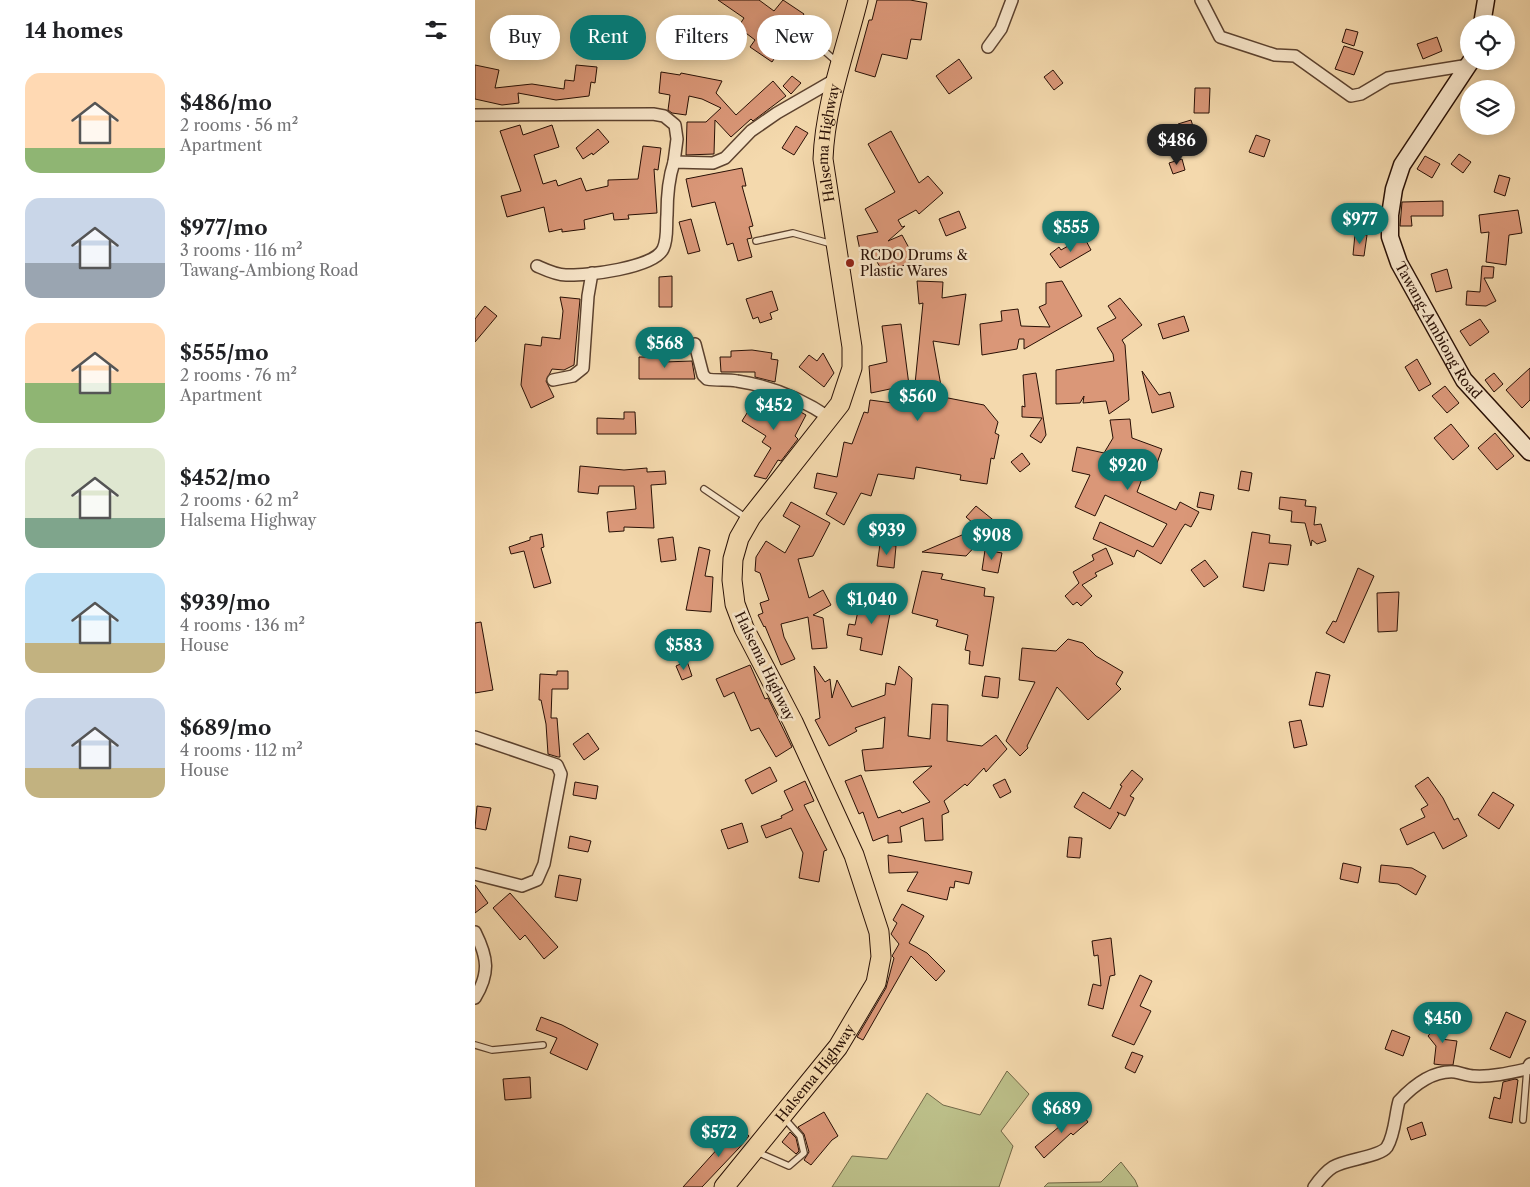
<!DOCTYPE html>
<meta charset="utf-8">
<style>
:root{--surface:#fff;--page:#f2f2f2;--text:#202124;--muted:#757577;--accent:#0f766e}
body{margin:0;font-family:"Libre Caslon Text",serif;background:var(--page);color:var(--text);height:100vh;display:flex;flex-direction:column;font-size:19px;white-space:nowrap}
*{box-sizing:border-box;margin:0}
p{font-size:16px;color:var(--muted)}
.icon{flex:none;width:28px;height:28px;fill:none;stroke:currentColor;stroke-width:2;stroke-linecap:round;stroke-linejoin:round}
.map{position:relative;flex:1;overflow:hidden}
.panel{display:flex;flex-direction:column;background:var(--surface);width:475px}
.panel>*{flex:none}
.top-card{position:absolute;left:15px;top:15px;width:475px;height:45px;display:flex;gap:10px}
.fabs{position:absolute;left:985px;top:15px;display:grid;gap:10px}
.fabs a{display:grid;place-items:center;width:55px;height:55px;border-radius:50%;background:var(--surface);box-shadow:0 2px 12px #0003;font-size:25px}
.price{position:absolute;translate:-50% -42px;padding:0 11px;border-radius:18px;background:var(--accent);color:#fff;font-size:16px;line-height:32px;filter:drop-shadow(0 1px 2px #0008)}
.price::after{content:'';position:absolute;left:50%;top:30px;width:15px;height:11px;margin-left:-8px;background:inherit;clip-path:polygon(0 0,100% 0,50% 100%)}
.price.on{background:#222;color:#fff}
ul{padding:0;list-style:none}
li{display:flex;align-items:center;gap:15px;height:125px;padding:0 25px}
li span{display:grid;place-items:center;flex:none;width:140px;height:100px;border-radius:15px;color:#555}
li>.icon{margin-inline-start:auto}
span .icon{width:60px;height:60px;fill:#fffc;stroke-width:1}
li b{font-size:21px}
h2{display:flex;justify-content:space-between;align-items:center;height:60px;padding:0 25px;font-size:21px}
.chip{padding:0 18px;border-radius:22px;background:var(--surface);box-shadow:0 2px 12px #0003;font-size:18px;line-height:45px}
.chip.on{background:var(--accent);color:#fff}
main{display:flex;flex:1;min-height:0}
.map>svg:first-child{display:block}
.green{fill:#bcbf89;stroke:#726847}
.building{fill:#da9778;stroke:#291005}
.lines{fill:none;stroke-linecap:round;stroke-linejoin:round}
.service-casing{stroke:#5c422f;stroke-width:8}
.minor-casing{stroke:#5c422f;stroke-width:14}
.secondary-casing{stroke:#291005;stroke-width:19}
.trunk-casing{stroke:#291005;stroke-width:21}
.service{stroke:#f8e6ca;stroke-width:5.5}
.minor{stroke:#f8e6ca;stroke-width:11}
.secondary{stroke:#f8e6ca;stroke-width:16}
.trunk{stroke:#f4d9ad;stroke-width:19}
.poi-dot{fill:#8f2418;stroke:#f8e6ca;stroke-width:2}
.labels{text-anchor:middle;stroke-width:5;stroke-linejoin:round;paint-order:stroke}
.street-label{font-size:14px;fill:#291005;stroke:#f8e6ca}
.poi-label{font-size:14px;fill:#291005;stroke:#f8e6ca;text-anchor:start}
</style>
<main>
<section class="panel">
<h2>14 homes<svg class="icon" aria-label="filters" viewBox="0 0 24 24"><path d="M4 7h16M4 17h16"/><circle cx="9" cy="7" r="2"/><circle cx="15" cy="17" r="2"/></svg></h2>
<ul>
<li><span style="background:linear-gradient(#ffd9b3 75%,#8fb573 0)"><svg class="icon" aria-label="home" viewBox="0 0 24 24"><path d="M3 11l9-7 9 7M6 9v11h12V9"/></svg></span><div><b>$486/mo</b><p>2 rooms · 56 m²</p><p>Apartment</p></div></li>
<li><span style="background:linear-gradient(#c9d6e8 65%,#9aa5b1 0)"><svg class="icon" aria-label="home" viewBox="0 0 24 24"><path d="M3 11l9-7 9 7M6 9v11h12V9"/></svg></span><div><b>$977/mo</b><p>3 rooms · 116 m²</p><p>Tawang-Ambiong Road</p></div></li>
<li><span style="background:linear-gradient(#ffd9b3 60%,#8fb573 0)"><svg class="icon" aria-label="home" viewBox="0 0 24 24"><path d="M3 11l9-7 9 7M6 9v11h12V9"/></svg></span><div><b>$555/mo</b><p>2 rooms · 76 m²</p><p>Apartment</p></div></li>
<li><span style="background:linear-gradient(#dfe7d0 70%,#7fa58c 0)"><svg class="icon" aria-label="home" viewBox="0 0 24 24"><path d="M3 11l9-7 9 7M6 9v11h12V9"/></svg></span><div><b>$452/mo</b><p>2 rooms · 62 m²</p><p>Halsema Highway</p></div></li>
<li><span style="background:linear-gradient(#bfe0f5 70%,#c2b280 0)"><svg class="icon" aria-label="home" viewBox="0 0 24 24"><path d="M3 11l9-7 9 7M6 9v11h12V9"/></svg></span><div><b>$939/mo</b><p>4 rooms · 136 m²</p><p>House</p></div></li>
<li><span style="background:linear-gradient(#c9d6e8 70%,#c2b280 0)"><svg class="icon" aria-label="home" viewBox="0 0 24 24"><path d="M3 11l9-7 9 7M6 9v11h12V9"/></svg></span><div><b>$689/mo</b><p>4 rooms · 112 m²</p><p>House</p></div></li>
</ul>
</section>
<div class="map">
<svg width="1055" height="1187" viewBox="0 0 1055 1187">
<rect width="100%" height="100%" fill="#f4d9ad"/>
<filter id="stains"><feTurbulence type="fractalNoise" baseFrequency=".004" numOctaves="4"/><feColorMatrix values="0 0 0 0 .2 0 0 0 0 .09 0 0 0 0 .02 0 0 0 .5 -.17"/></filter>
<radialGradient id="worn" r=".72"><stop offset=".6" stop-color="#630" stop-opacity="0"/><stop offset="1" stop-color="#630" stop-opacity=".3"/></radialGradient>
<g class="green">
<path d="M532 1071 554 1094 526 1131 538 1146 524 1187H357L377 1156 412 1159 452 1093 468 1105 505 1115Z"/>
<path d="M646 1162 660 1180 663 1187H569L573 1183 626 1182Z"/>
</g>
<g class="building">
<path d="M243 0H284L299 11 308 0 329 14 297 62 275 47 280 40 263 27 269 18Z"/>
<path d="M402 0H435L452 3 446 40 436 39 432 59 407 54 400 77 380 71 394 20H397Z"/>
<path d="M871 29 883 32 879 46 867 42Z"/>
<path d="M962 37 967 51 948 59 942 44Z"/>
<path d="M869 46 888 52 879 75 860 69Z"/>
<path d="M484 59 497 78 474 94 461 76Z"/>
<path d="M0 65 24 70 20 88 57 84 89 89 90 80 99 81 101 65 122 67 120 83 116 82 114 96 81 100 43 93 44 103 27 105 0 99Z"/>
<path d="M578 70 588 83 579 90 569 77Z"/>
<path d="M186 72 205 75 206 73 247 81 241 93 261 115 298 81 311 96 278 121 276 119 256 137 240 120 239 154 211 155 212 122H231L246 108 227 99 214 96 211 115 197 113 193 110 195 95 184 93Z"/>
<path d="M317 76 326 83 316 94 308 86Z"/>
<path d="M720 88H735L734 113H719Z"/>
<path d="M716 120 723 142 710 147 703 124Z"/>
<path d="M45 125 48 135 77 125 84 147 59 155 68 184 81 180 83 186 106 178 111 191 133 186V180L163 179 168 146 186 148 183 170 179 169 182 213 153 215 154 219 139 220 138 213 109 220 110 229 87 232V229L74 232 69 207 32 217 26 196 46 191 25 131Z"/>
<path d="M321 126 333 133 319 155 307 148Z"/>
<path d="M123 129 134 142 118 155 117 153 108 159 101 148Z"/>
<path d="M416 131 444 183 453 176 468 193 444 214 441 210 423 220 427 227 430 226 413 241 427 235 440 259 410 276 397 253 386 255 382 236 403 232 390 209 420 192 393 144Z"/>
<path d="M781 135 795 140 789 157 774 152Z"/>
<path d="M984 154 996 162 988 173 976 164Z"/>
<path d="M950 156 965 164 957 178 942 169Z"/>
<path d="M707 159 710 170 698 174 694 163Z"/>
<path d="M267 168 271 186H267L278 226 274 227 277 238 272 239 277 257 263 261 258 243 252 245 240 202 217 207 211 179Z"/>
<path d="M1024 175 1035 178 1030 196 1019 192Z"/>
<path d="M968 201V216H936L937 226H925L927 202Z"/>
<path d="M1043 210 1047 233 1034 235 1031 265 1011 262 1014 232 1006 233 1004 215Z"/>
<path d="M484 211 491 228 471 236 464 219Z"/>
<path d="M216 219 225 251 213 254 204 222Z"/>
<path d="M880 234 892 235 889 256 878 255Z"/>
<path d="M609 237 616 250 585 268 575 254 584 247 586 250Z"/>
<path d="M1007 266 1019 267 1018 278H1009L1021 301 1011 306 991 305 992 291 1005 292Z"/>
<path d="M972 269 977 288 961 292 956 274Z"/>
<path d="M197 276V307H184V277Z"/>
<path d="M442 281 468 282 467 298 491 294 484 345 458 341 468 397 509 405 523 422 520 433 524 435 519 459 516 458 512 484 485 480 486 475 441 467 439 479 403 474 396 496 386 493 369 525 351 514 362 493 339 488 342 473 362 477 369 442 377 444 389 412 393 413 395 400 455 408 450 382 440 384 448 303 444 304Z"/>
<path d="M587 281 607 316 549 349V339H544L542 349 507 355 505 324 527 321 526 311 543 309 546 326 575 327 564 307 571 304V283Z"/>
<path d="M297 291 303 310 295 313 297 319 285 323 283 317 278 319 271 299Z"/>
<path d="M85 297 105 299 99 365 89 370 77 369 71 381 79 397 56 408 46 385 50 344 66 346 67 337 85 339 88 311Z"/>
<path d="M645 298 667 325 647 340 650 345 654 400 634 414 631 401 608 403 609 396 605 403 581 404V370L639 361 638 354 622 328 641 318 633 306Z"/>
<path d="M10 306 22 316 0 342V319Z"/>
<path d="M709 316 714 331 688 339 683 324Z"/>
<path d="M1005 319 1014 332 995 346 985 331Z"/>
<path d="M426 324 434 385 396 393 394 366 412 362 407 326Z"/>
<path d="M277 350 297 353 296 359 303 360 300 382 280 377V372H246L245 357H256V351Z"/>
<path d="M348 353 359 373 349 387 324 367 334 355 342 361Z"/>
<path d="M164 357H189V362L217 361 220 379H164Z"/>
<path d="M942 359 956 384 944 391 930 367Z"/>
<path d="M1055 368V400L1047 408 1031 390Z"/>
<path d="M667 371 684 395 695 392 699 407 677 413Z"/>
<path d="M561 373 571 435 566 443 555 436 567 418 547 417V406L550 407 548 375Z"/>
<path d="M1019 373 1028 384 1019 392 1010 380Z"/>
<path d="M970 386 984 403 972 413 957 396Z"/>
<path d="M282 397 308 413 313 405 331 415 320 436 323 439 306 461 303 460 291 479 279 476 296 448 287 442 291 436 267 421Z"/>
<path d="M149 412H160L161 434H122V418L149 419Z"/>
<path d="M655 419 657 438 687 449 681 466 673 463 662 492 701 510 705 502 724 512 716 527 710 524 706 530 686 564 662 550 659 557 618 539 625 522 678 547 692 524 630 495 620 516 600 507 615 475 597 471 602 447 629 453 638 438 635 420Z"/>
<path d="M976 424 994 446 978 460 959 438Z"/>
<path d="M1020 433 1039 456 1022 470 1003 448Z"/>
<path d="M547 453 555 464 545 472 536 462Z"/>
<path d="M105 466 149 470 172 468V472L190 471 191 484 176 485 179 528 149 527V531L134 532 132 512 161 509 159 486H124L123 494 103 492Z"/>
<path d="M766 471 777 473 774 491 763 489Z"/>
<path d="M725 492 739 495 736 510 722 507Z"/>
<path d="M805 497 831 500 830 506 841 507 839 525 846 524 851 541 842 544 837 540 836 546 830 523 816 522 817 511 804 509Z"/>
<path d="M316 502 355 523 338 556 323 559 334 598 348 590 356 605 338 615 348 618 352 648 337 649 333 617 306 624 309 637 320 659 306 665 290 626 289 627 283 615 288 613 285 603 294 600 285 573 280 571 281 557 291 541 310 553 325 526 308 516Z"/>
<path d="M501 506 522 523 491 556 447 552 487 535 498 523 491 517Z"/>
<path d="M777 532 795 535 794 543 816 545 813 565 794 563 789 591 768 587Z"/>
<path d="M67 534 69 547 66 548 76 583 59 588 49 551 36 554 34 547 55 540V537Z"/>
<path d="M198 537 201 560 186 562 183 539Z"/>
<path d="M405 544 421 546 419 568 402 566Z"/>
<path d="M224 547 235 550 230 576 238 577 236 612 211 610Z"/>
<path d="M631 548 638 564 620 573 622 576 607 585 617 596 606 606 602 602 598 605 590 596 604 583 598 572 619 560 617 555Z"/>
<path d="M510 550 527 553 523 573 507 570Z"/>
<path d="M730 560 743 577 729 587 716 570Z"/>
<path d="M883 568 899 576 869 643 851 633 858 621 861 622Z"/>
<path d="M447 571 468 574 466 579 510 588 509 596 519 597 508 666 494 664 495 651 490 650 493 635 461 626 463 620 437 613Z"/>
<path d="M924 592 922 631 903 632 902 593Z"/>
<path d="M386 597 417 603 407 655 385 650 387 638 372 635 374 624 380 625Z"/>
<path d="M6 622 18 690 0 693V623Z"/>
<path d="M593 639 608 643 621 656 648 672 641 684 646 689 613 720 582 687 552 746 553 748 545 756 531 741 560 682 544 680 547 648 581 651Z"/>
<path d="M212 661 217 676 207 680 201 666Z"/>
<path d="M275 665 290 699 293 698 317 747 301 757 284 728 276 731 259 692 249 697 241 679Z"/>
<path d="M339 666 350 682 355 679 357 698 362 680 377 707 410 695 411 683 420 685 424 666 437 678 433 736 455 739 457 704 473 705 472 741 507 746 521 735 532 749 511 772 509 768 492 786 490 784 469 801 474 812 467 815 468 840 450 841 448 818 425 827 427 842 413 843V835L398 841 388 812 384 814 370 781 386 775 403 818 425 810 427 813 455 802 438 782 457 766 390 771 387 750 408 748 410 717 380 728 382 731 354 746 340 720 345 718Z"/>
<path d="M82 671H93V689H77L76 718H82L85 757H83L73 754 71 724 66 700H64L65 674 82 675Z"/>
<path d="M841 672 855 675 848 707 834 705Z"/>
<path d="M510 676 525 678 523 698 507 696Z"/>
<path d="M826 720 832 745 819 748 814 722Z"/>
<path d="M113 733 124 749 109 760 98 744Z"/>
<path d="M295 767 302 781 277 794 270 780Z"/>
<path d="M657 770 668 779 655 796 659 798 650 816 642 812 644 814 635 829 599 807 608 792 635 809 647 786 645 785Z"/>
<path d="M953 777 968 798 979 820 983 818 992 836 968 849 959 832 932 845 925 829 950 817 946 809 953 805 940 786Z"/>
<path d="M530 779 536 792 525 798 518 785Z"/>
<path d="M330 781 339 801 329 805 352 850 349 851 344 882 324 878 328 853 316 828 291 838 286 826 307 818 306 816 318 810 309 791Z"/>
<path d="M100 782 123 786 121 799 98 795Z"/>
<path d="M1018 792 1039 805 1024 829 1003 815Z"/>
<path d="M2 806 16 808 11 830 0 828Z"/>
<path d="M267 823 273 842 253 849 246 830Z"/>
<path d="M95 836 116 841 113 852 93 848Z"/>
<path d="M594 837 607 838 605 858 592 857Z"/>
<path d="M413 855 497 872 494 884 480 881 479 888 475 887 472 900 432 891 443 872 414 873Z"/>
<path d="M868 863 886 867 883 883 865 879Z"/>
<path d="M906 865 937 868 951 876 941 895 923 884 904 882Z"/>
<path d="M84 875 106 879 102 901 80 897Z"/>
<path d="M0 885 13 903 0 913Z"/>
<path d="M35 893 83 947 69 959 50 935 45 940 18 908Z"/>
<path d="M427 904 449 916 434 943 452 953 470 971 461 981 436 956 388 1040 382 1037 411 988 419 958 417 956 424 944 416 934 422 923 418 920Z"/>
<path d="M636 938 640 975 635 976 628 1009 613 1005 618 984 626 986 623 955 619 956 617 941Z"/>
<path d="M665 975 677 981 665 1006 676 1011 659 1045 637 1036Z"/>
<path d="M1031 1012 1051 1021 1035 1058 1015 1049Z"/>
<path d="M66 1017 87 1025 123 1044 112 1070 75 1053 82 1038 61 1030Z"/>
<path d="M969 1018 978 1025 966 1039 982 1041 978 1065H967L959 1064 961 1046 953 1036Z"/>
<path d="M917 1030 935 1037 928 1056 910 1049Z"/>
<path d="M657 1052 668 1056 660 1073 650 1068Z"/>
<path d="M55 1077 56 1098 30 1100 28 1079Z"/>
<path d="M1040 1079 1043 1080 1037 1123 1014 1118 1019 1097 1025 1099 1028 1082Z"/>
<path d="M604 1110 613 1122 598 1135 596 1133 569 1158 560 1147Z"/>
<path d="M349 1112 363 1136 357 1140 336 1165 329 1160 334 1152 329 1134 323 1127Z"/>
<path d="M947 1122 951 1135 936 1140 932 1128Z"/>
<path d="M264 1125 274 1136 264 1148 227 1187H208Z"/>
<path d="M315 1132 321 1138 324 1151 321 1154 307 1142Z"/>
</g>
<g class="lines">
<defs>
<g id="service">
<path d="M331 35 362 62"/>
<path d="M281 241 318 233 357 244"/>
<path d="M229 489 273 519"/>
<path d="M0 1045 17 1050 68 1045"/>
<path d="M1048 1120 1052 1069"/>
<path d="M282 1152 314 1166 329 1153 325 1136 309 1118"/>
</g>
<g id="minor">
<path d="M726 0 745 37 800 55 820 56 876 96 886 94 913 78 994 65"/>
<path d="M513 47 526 29 537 0"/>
<path d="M0 115 178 114 189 116 200 125 202 139 199 162"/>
<path d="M62 266C71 270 81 275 91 275 111 276 179 268 188 249 193 239 191 226 192 215 192 197 193 180 199 162L238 163 250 158 276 131 302 113 361 79"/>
<path d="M220 344 228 375 232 379C242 381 252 379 262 381 296 386 327 399 355 418"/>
<path d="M78 380 98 376 108 368 113 296 117 273"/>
<path d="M0 737 82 765 86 774 69 864 62 880 47 886 0 874"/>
<path d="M0 932C13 958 15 973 0 998"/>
<path d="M839 1187C844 1180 850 1172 858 1167 871 1159 905 1157 912 1147 920 1134 920 1115 924 1101 938 1086 958 1070 980 1072 986 1073 993 1076 999 1076 1017 1077 1034 1073 1052 1069L1055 1064"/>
</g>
<g id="secondary">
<path d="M1007 24 1011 0"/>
<path id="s1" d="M996 61 927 165 919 189 915 215V237L924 263 989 380 1055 452"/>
</g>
<g id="trunk">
<path id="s2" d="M249 1187 363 1047 401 983 406 957 404 932 379 855 318 722 269 628 260 604 257 580 258 559 264 538 276 517 365 404 377 368V347L348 159C350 105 370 52 383 0"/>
</g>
</defs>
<use href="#service" class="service-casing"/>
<use href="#minor" class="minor-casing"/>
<use href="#secondary" class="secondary-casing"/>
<use href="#trunk" class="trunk-casing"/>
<use href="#service" class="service"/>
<use href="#minor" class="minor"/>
<use href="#secondary" class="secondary"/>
<use href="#trunk" class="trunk"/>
</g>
<circle class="poi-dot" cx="375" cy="263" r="5"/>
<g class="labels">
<g class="street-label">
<text dy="5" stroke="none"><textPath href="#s2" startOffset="1166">Halsema Highway</textPath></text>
<text dy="5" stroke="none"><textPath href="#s1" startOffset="304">Tawang-Ambiong Road</textPath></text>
<text transform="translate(290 666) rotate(64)" y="5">Halsema Highway</text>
<text dy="5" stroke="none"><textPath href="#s2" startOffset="146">Halsema Highway</textPath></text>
</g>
<g class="poi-label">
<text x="385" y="260">RCDO Drums &amp;<tspan x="385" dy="16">Plastic Wares</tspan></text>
</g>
</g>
<rect width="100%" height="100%" filter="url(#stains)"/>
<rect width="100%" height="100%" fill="url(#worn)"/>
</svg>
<div class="fabs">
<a><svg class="icon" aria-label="locate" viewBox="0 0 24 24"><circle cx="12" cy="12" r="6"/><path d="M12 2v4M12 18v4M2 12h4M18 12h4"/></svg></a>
<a><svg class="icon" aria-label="layers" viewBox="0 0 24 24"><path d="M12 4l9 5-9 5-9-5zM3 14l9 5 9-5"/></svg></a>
</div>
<b class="price on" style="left:702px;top:166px">$486</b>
<b class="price" style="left:885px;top:245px">$977</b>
<b class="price" style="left:596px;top:253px">$555</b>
<b class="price" style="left:190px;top:369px">$568</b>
<b class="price" style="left:443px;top:422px">$560</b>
<b class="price" style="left:299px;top:431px">$452</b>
<b class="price" style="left:653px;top:491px">$920</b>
<b class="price" style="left:412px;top:556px">$939</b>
<b class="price" style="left:517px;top:561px">$908</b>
<b class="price" style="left:397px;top:625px">$1,040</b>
<b class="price" style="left:209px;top:671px">$583</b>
<b class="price" style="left:968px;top:1044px">$450</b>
<b class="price" style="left:587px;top:1134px">$689</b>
<b class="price" style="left:244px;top:1158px">$572</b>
<div class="top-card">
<a class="chip">Buy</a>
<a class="chip on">Rent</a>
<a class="chip">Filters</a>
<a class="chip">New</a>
</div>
</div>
</main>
